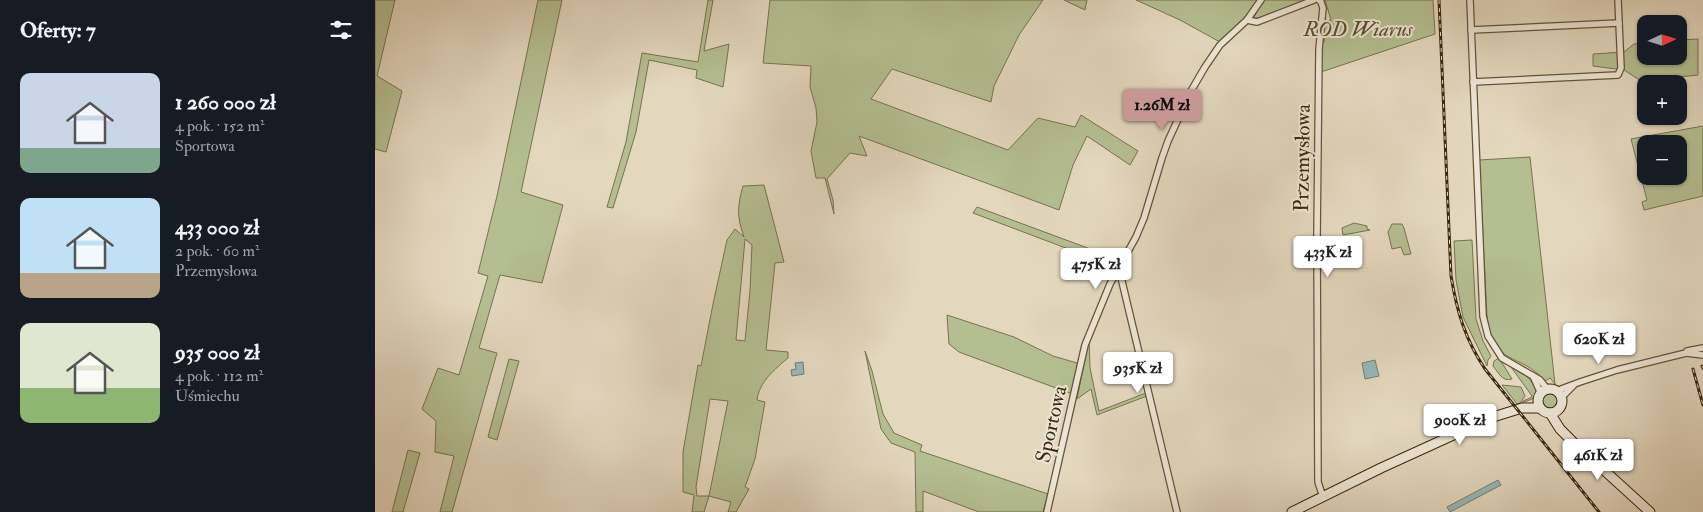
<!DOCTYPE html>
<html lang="pl">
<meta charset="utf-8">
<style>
:root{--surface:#171b24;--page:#242831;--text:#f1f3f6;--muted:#9ea1a6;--accent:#c59692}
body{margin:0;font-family:"IM FELL Double Pica",serif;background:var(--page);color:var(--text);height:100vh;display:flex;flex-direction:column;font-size:19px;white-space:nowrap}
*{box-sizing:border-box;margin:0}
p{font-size:16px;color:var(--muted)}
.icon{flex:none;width:28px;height:28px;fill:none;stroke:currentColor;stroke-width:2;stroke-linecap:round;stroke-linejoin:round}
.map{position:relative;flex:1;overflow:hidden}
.details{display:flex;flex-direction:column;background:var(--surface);width:375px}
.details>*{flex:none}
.needle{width:32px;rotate:86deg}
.fabs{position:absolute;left:1262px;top:15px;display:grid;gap:10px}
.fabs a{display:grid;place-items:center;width:50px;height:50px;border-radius:10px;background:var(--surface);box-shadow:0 1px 4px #0004;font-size:25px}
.price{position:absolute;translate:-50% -42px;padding:0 11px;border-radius:5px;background:#fff;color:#222;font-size:16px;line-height:32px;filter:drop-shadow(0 1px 2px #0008)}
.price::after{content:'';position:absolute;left:50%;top:30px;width:15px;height:11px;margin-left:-8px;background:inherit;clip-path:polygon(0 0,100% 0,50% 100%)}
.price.active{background:var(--accent);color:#111}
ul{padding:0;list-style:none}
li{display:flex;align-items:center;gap:15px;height:125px;padding:0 20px}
li span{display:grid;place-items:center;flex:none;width:140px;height:100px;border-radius:10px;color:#555}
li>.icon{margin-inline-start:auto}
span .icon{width:60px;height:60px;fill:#fffc;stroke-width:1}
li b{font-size:21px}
h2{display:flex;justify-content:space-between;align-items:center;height:60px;padding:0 20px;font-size:21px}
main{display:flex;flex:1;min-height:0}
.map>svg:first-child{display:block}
.green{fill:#b4be91;stroke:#78734e;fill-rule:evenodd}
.water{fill:#98b7ba;stroke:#737e74}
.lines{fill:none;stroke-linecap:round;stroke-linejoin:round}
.street-casing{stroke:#655438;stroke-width:8}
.secondary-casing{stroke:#3b280c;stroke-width:11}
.street{stroke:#ede5d5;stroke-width:5.5}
.secondary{stroke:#ede5d5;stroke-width:9}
.rail-casing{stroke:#3b280c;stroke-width:3}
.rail{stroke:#ede5d5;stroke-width:1;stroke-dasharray:4;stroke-linecap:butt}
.labels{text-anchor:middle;stroke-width:4;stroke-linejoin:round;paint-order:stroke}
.park-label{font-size:21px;font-style:italic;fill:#594e2d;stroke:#ede5d5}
.street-label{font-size:21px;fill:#3b280c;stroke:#ede5d5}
</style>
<main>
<section class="details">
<h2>Oferty: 7<svg class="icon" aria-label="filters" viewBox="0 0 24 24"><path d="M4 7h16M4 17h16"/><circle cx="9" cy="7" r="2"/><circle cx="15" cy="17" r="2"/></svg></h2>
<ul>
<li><span style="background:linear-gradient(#c9d6e8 75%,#7fa58c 0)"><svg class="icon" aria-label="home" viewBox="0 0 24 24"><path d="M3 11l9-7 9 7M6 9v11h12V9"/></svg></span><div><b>1 260 000 zł</b><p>4 pok. · 152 m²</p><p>Sportowa</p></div></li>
<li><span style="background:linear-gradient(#bfe0f5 75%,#b9a48a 0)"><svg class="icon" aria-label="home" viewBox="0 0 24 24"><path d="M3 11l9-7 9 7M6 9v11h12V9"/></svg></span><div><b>433 000 zł</b><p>2 pok. · 60 m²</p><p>Przemysłowa</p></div></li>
<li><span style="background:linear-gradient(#dfe7d0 65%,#8fb573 0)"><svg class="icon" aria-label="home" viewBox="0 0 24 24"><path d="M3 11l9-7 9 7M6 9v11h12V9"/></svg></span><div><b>935 000 zł</b><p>4 pok. · 112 m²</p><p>Uśmiechu</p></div></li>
</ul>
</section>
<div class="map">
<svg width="1328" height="512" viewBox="0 0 1328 512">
<rect width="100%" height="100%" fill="#e3d7be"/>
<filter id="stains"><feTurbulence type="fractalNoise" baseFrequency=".004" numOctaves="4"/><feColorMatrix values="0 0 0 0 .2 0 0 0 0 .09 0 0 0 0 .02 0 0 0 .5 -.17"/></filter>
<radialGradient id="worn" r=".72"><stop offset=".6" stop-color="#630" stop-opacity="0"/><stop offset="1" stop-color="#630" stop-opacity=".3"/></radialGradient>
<g class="green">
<path d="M0 0H20L2 76 27 91 11 152 0 149Z"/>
<path d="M163 0H187L146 192 188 205 167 283 125 275 104 348 122 353 77 512H65L79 456 60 452 61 421 47 409 63 368 84 375 113 276 103 273 122 196Z"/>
<path d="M333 0H338L329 51 354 44 348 87 321 78 322 70 274 60 261 132 238 208 232 207 251 142 267 53 323 62Z"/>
<path d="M395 0H668L644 35 619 86 616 102 517 69 496 99 633 150 663 118 700 127 706 115 763 151 755 165 712 136 698 165 684 210 484 136 492 156 475 153 452 179 458 200 459 214 450 178H441L436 151 442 122 441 108 435 87 436 66 388 63Z"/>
<path d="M689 0H712L710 10Z"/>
<path d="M761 0H883L872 15 845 42 805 20Z"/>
<path d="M889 0H931L881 19 879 17Z"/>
<path d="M950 0H1058L1060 34 946 72 947 43 949 42 951 34 948 32 949 23 956 20Z"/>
<path d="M1323 39V75L1266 81 1249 70 1218 66V54L1249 52 1259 44 1271 43V56H1304V40Z"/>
<path d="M1328 126V196L1269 210 1267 202 1272 200 1256 139ZM1271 144H1304V176H1271Z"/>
<path d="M1155 157 1180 384 1175 378 1170 381C1146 352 1118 368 1112 316L1104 160Z"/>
<path d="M389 185 409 262 400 263 391 350 413 352V358C400 369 384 382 382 400L390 402 380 459 370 487 374 489 361 512H353L356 502 334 496 329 512H317L319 495 308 492V452L323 365 326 366 338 304 352 240 360 229 369 237C362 217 362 207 368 186ZM370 239 377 245 375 291 370 341 361 340ZM335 399 353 401 334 496H322L321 487Z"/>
<path d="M602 207 745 260 741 267 598 213Z"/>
<path d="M979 223 992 226V229L995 230 968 235 967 228Z"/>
<path d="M1017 224H1027L1029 228 1036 254 1029 255 1026 247 1017 249 1013 232Z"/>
<path d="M1097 240 1101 319 1108 341 1116 356 1113 360 1112 366 1088 317 1081 280 1079 241Z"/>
<path d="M572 315 639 337 678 356 702 363 703 367 697 394 584 352 574 344Z"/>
<path d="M714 339 715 368 724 411 771 393 772 396 722 415 716 389 702 399Z"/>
<path d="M490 351 497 371 508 414 519 433 547 445 545 451 673 494 668 512H604L548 491V512H541L540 452 516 443 506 429Z"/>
<path d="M1124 358 1137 379C1127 382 1124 373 1118 366L1119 361Z"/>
<path d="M134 359 144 361 122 440 113 437Z"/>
<path d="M1136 367C1147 373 1159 379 1162 393L1157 399 1147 403 1148 401 1155 398 1157 396Z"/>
<path d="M1127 385 1146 387 1150 396 1145 403 1142 404Z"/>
<circle cx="1175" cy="401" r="8"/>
<path d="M33 450 45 453 28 512H17Z"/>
</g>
<g class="water">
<path d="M1000 360 1004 376 990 379 987 363Z"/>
<path d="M428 362 429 374 417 376 416 370 421 369 420 363Z"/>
<path d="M1123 480 1126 485 1075 512 1072 507Z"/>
</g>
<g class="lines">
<defs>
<g id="street">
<path d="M944 0 946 2 948 8 944 49 942 237 943 482 948 497"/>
<path d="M1095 0 1108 316 1113 336 1127 358 1165 380 1173 390"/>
<path d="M872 20 882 22 939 0"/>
<path d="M1096 30 1244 23"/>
<path d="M1098 82 1243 75 1246 68 1243 0"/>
<path d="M744 269 802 512"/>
<path d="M1311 353 1328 355"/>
<path d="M1158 376 1166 394"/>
<path d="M1181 391 1205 382 1242 370 1311 353 1312 351 1328 348"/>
<path d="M1186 398 1198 386"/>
<path d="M672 512 710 345 735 284 761 237 769 218 787 158 793 141 816 91 830 67 845 45 872 20 886 0"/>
</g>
<g id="secondary">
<circle cx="1175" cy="401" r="12"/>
<path d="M1175 413 1185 429 1197 441 1275 512"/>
<path d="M917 512 1006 468 1118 417 1147 408H1165"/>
</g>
</defs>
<use href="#street" class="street-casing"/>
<use href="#secondary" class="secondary-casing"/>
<use href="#street" class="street"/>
<use href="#secondary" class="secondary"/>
<defs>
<g id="rail">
<path d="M1064 0 1076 276C1082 312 1090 339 1110 369L1224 512"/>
<path d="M1327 366 1328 368"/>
<path d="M1318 369 1328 405"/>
</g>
</defs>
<use href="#rail" class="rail-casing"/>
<use href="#rail" class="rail"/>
</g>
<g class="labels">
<g class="park-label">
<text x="983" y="36">ROD Wiarus</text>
</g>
<g class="street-label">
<text transform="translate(927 158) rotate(-89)" y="7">Przemysłowa</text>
<text transform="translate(676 424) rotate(-77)" y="7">Sportowa</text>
</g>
</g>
<rect width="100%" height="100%" filter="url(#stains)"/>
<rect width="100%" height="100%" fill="url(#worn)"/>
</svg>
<div class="fabs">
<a><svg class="needle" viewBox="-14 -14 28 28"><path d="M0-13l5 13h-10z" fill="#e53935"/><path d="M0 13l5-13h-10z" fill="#9ea1a6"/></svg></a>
<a>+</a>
<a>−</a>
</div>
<b class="price active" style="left:787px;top:131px">1.26M zł</b>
<b class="price" style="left:953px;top:278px">433K zł</b>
<b class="price" style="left:721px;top:290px">475K zł</b>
<b class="price" style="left:1224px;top:365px">620K zł</b>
<b class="price" style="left:763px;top:394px">935K zł</b>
<b class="price" style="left:1085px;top:446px">900K zł</b>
<b class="price" style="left:1223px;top:481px">461K zł</b>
</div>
</main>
